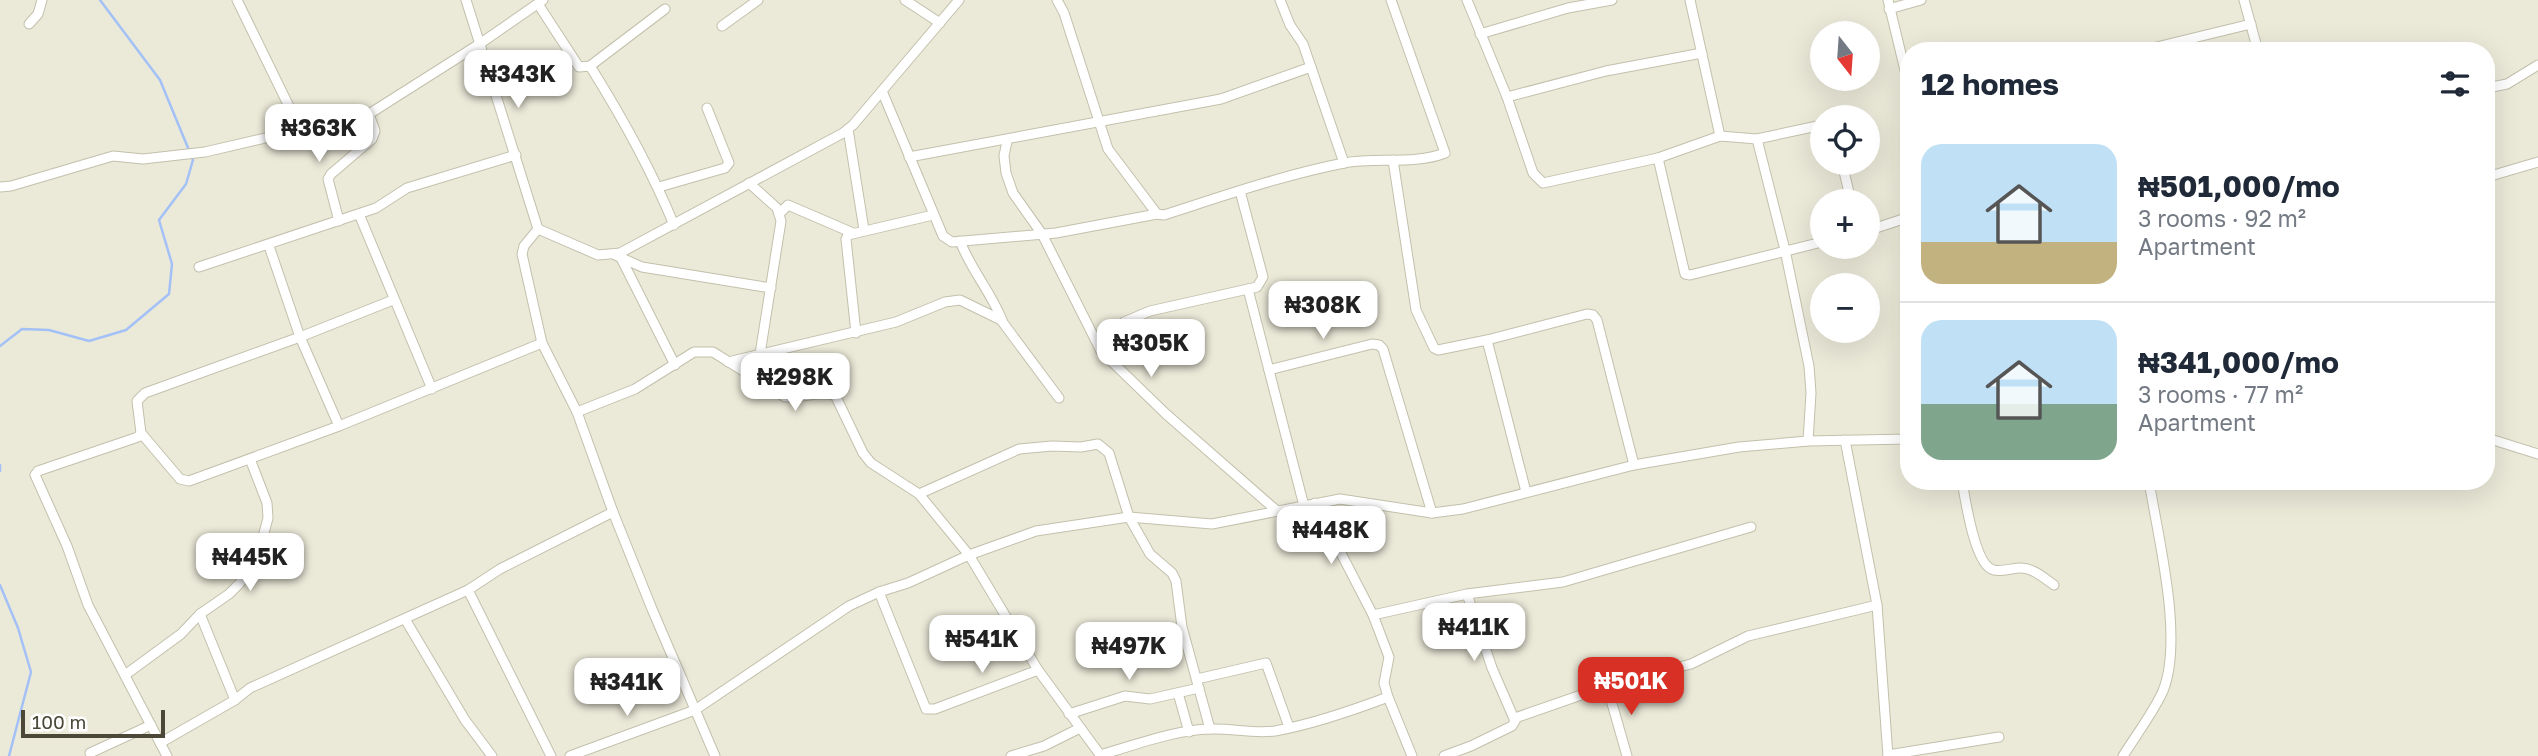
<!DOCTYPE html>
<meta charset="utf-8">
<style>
:root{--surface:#fff;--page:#f2f2f3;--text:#1f2937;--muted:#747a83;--line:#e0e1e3;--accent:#d93025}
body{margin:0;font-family:"Golos Text",sans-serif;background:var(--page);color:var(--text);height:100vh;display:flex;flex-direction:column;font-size:26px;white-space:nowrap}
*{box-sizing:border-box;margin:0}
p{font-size:23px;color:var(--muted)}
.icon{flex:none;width:38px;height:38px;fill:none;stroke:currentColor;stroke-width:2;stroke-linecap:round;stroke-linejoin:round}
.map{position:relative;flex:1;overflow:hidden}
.details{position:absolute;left:1900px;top:42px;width:595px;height:448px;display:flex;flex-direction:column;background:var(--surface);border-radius:28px;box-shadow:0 7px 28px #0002}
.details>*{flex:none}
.needle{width:46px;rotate:163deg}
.buttons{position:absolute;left:1810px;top:21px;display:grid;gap:14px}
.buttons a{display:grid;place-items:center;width:70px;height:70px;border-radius:50%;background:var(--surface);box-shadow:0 7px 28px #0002;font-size:35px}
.scale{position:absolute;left:21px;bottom:18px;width:144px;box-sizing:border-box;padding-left:7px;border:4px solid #4b4837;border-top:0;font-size:19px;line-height:24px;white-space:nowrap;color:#4b4837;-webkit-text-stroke:5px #fff;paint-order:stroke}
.price{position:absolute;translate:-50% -60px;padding:0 16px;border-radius:14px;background:#fff;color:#222;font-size:23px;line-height:46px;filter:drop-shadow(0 2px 4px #0008)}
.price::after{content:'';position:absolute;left:50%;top:42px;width:21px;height:16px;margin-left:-10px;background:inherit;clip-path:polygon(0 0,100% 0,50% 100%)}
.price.active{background:var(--accent);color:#fff}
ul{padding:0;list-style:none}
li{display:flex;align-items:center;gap:21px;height:175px;padding:0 21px}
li+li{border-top:2px solid var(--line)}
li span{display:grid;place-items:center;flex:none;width:196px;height:140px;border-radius:21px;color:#555}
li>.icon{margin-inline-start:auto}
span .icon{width:84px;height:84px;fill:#fffc;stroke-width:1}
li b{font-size:30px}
h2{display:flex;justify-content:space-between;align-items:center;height:84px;padding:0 21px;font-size:30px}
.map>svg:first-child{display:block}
.residential{fill:#ebe9d8;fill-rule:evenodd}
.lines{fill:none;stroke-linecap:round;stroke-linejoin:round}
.stream{stroke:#a3c1f7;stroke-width:2.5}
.street-casing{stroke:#c3c0ac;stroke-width:11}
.street{stroke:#fff;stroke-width:9}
</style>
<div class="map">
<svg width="2538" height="756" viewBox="0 0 2538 756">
<rect width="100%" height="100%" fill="#f6f5ea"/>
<path class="residential" d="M0 0H2538V756H0ZM1822 33H1867V79H1822ZM1909 51H2487V481H1909ZM1822 117H1867V163H1822ZM1822 201H1867V247H1822ZM1822 285H1867V331H1822Z"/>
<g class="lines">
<g class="stream">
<path d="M0 346 22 329 49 330 89 341 126 330 169 294 172 264 159 220 186 184 193 160 160 80 100 0"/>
<path d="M0 465V471"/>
<path d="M0 585 18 628 31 672 9 756"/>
</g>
<defs>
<g id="street">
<path d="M237 0 301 131"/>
<path d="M466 0 538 229"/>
<path d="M905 0 940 23"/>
<path d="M1057 0 1064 13 1108 149 1157 214"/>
<path d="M1280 0 1290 25 1303 44 1344 163"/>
<path d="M1467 0 1507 97 1533 173 1543 183 1658 158 1720 136 1757 139 1822 125"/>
<path d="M1690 0 1720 136"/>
<path d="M1888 0 1909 87"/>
<path d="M2244 0 2258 51"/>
<path d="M538 4 579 67 590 66 665 9"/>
<path d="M1889 9 1921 0"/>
<path d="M29 24 38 14 42 0"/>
<path d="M722 26 758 0"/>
<path d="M1480 34 1568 8 1612 0"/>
<path d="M2140 51 2251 24"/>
<path d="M590 66C622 117 651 169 674 225"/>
<path d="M2487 88 2507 84 2538 65"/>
<path d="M882 91 943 236 952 242 1056 233 1157 214 1164 215C1223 196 1283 175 1344 163 1377 157 1414 165 1445 153L1391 0"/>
<path d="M1507 97 1606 71 1702 53"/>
<path d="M848 129 864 230"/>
<path d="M1757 139 1785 250 1809 366 1811 393 1808 441"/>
<path d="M1007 141 1004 156 1006 173 1013 193 1042 234 1101 351 1166 414 1277 511"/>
<path d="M909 157 1221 99 1311 67"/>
<path d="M1658 158 1685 274 1690 275 1822 242"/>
<path d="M1393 160 1416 310 1434 348 1438 350 1487 340 1587 314 1593 315 1597 320 1634 465"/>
<path d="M1842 163 1851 201"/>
<path d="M2487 177 2538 162"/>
<path d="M749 183 777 208 781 221 760 354"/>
<path d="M0 187 11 186 113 156 143 159 205 152 369 114 481 43 543 0"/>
<path d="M659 187 725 168 729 163 707 108"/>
<path d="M780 213 788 205 853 233"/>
<path d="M359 214 432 389"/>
<path d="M339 221 328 179 331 174 372 139 375 131 369 114"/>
<path d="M538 229 524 246 522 254 542 343 577 412 613 512 652 609 715 756"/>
<path d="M538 229 598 255 620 253 843 133 853 125 959 0"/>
<path d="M1867 231 1909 217"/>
<path d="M960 241C971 270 991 292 1002 320"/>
<path d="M269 246 300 337 339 426"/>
<path d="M615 255 642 267 771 288"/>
<path d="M621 258 675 365"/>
<path d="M199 267 376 208 407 188 516 155"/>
<path d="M1248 289 1304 506"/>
<path d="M393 300 300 337 145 393 137 401 141 433 180 479 189 481 339 426 542 343"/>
<path d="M856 333 846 239 848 235 933 215"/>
<path d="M1487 340 1526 492"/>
<path d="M1101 351 1124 322 1150 311 1257 287 1263 277 1240 191"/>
<path d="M728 362 896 322 945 302 960 300 1001 320 1059 398"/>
<path d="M1269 370 1372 344 1379 345 1383 349 1432 513"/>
<path d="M577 412 635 389 694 352H713L785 397C801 398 819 391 835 395L863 453 871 463 919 494 969 555 1038 670 1101 756"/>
<path d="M141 433 138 437 38 471 35 475 67 546 88 605 167 756"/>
<path d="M2487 438 2538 454"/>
<path d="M1845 440 1877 605 1888 756"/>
<path d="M1962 481C1965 498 1975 567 1994 570 2002 572 2012 568 2021 568 2033 568 2044 578 2054 585"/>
<path d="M919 494 1019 449 1052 446 1081 447 1098 444 1109 453 1129 517 1150 554 1172 573 1176 581 1182 627 1210 729"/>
<path d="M1315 503 1373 615 1389 657 1384 683 1388 697 1412 756"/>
<path d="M468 590 551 756"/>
<path d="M879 592 926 709H935L1038 670"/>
<path d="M200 614 235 700"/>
<path d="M1373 615 1467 594 1563 582 1751 527"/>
<path d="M405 619 465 720 492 756"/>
<path d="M125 675 181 634 200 614 229 594 240 583 260 548 268 518 267 503 250 459"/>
<path d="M1197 679 1266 663 1289 727"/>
<path d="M1607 686 1627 756"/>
<path d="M1178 693 1189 732"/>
<path d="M1069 714 1125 696 1150 699 1199 688"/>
<path d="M1515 718 1607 686 1691 664 1748 636 1877 605"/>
<path d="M160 743 235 700 250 688 468 590 500 569 613 512"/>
<path d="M90 753 151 725"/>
<path d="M1100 755C1136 745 1173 730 1210 729 1232 728 1253 734 1275 731 1314 724 1351 711 1388 697"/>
<path d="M1888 755 1999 737"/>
<path d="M570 756 695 710 849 606 879 592 908 583 969 555 1036 531 1129 517 1212 524 1340 499 1432 513 1463 509 1634 465 1739 447 1808 441 1909 439"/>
<path d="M1011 756 1044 746 1080 728"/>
<path d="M1444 756 1471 746 1512 726 1515 721 1492 668 1467 594"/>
<path d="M2123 756C2136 735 2153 713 2163 691 2184 638 2158 538 2149 481"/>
</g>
</defs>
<use href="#street" class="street-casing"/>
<use href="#street" class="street"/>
</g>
</svg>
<div class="buttons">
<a><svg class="needle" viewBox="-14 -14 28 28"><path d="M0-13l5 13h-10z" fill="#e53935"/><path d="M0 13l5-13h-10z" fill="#747a83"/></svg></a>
<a><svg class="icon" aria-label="locate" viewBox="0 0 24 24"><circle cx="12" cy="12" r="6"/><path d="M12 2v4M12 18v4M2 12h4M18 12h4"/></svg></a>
<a>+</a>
<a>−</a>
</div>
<div class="scale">100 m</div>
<b class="price" style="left:518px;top:110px">₦343K</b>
<b class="price" style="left:319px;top:164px">₦363K</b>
<b class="price" style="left:1323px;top:341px">₦308K</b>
<b class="price" style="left:1151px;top:379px">₦305K</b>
<b class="price" style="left:795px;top:413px">₦298K</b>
<b class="price" style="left:1331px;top:566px">₦448K</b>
<b class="price" style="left:250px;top:593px">₦445K</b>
<b class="price" style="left:1474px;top:663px">₦411K</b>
<b class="price" style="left:982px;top:675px">₦541K</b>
<b class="price" style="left:1129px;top:682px">₦497K</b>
<b class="price active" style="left:1631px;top:717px">₦501K</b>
<b class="price" style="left:627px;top:718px">₦341K</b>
<section class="details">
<h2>12 homes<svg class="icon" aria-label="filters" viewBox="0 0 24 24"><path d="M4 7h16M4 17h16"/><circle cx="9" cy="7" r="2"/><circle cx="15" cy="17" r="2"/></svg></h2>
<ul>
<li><span style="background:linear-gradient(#bfe0f5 70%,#c2b280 0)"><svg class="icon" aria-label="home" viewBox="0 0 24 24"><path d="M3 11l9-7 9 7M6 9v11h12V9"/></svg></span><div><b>₦501,000/mo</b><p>3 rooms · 92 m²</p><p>Apartment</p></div></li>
<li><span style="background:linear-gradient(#bfe0f5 60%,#7fa58c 0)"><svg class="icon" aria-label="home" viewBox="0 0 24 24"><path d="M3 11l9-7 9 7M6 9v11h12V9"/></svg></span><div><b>₦341,000/mo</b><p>3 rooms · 77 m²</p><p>Apartment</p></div></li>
</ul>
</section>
</div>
